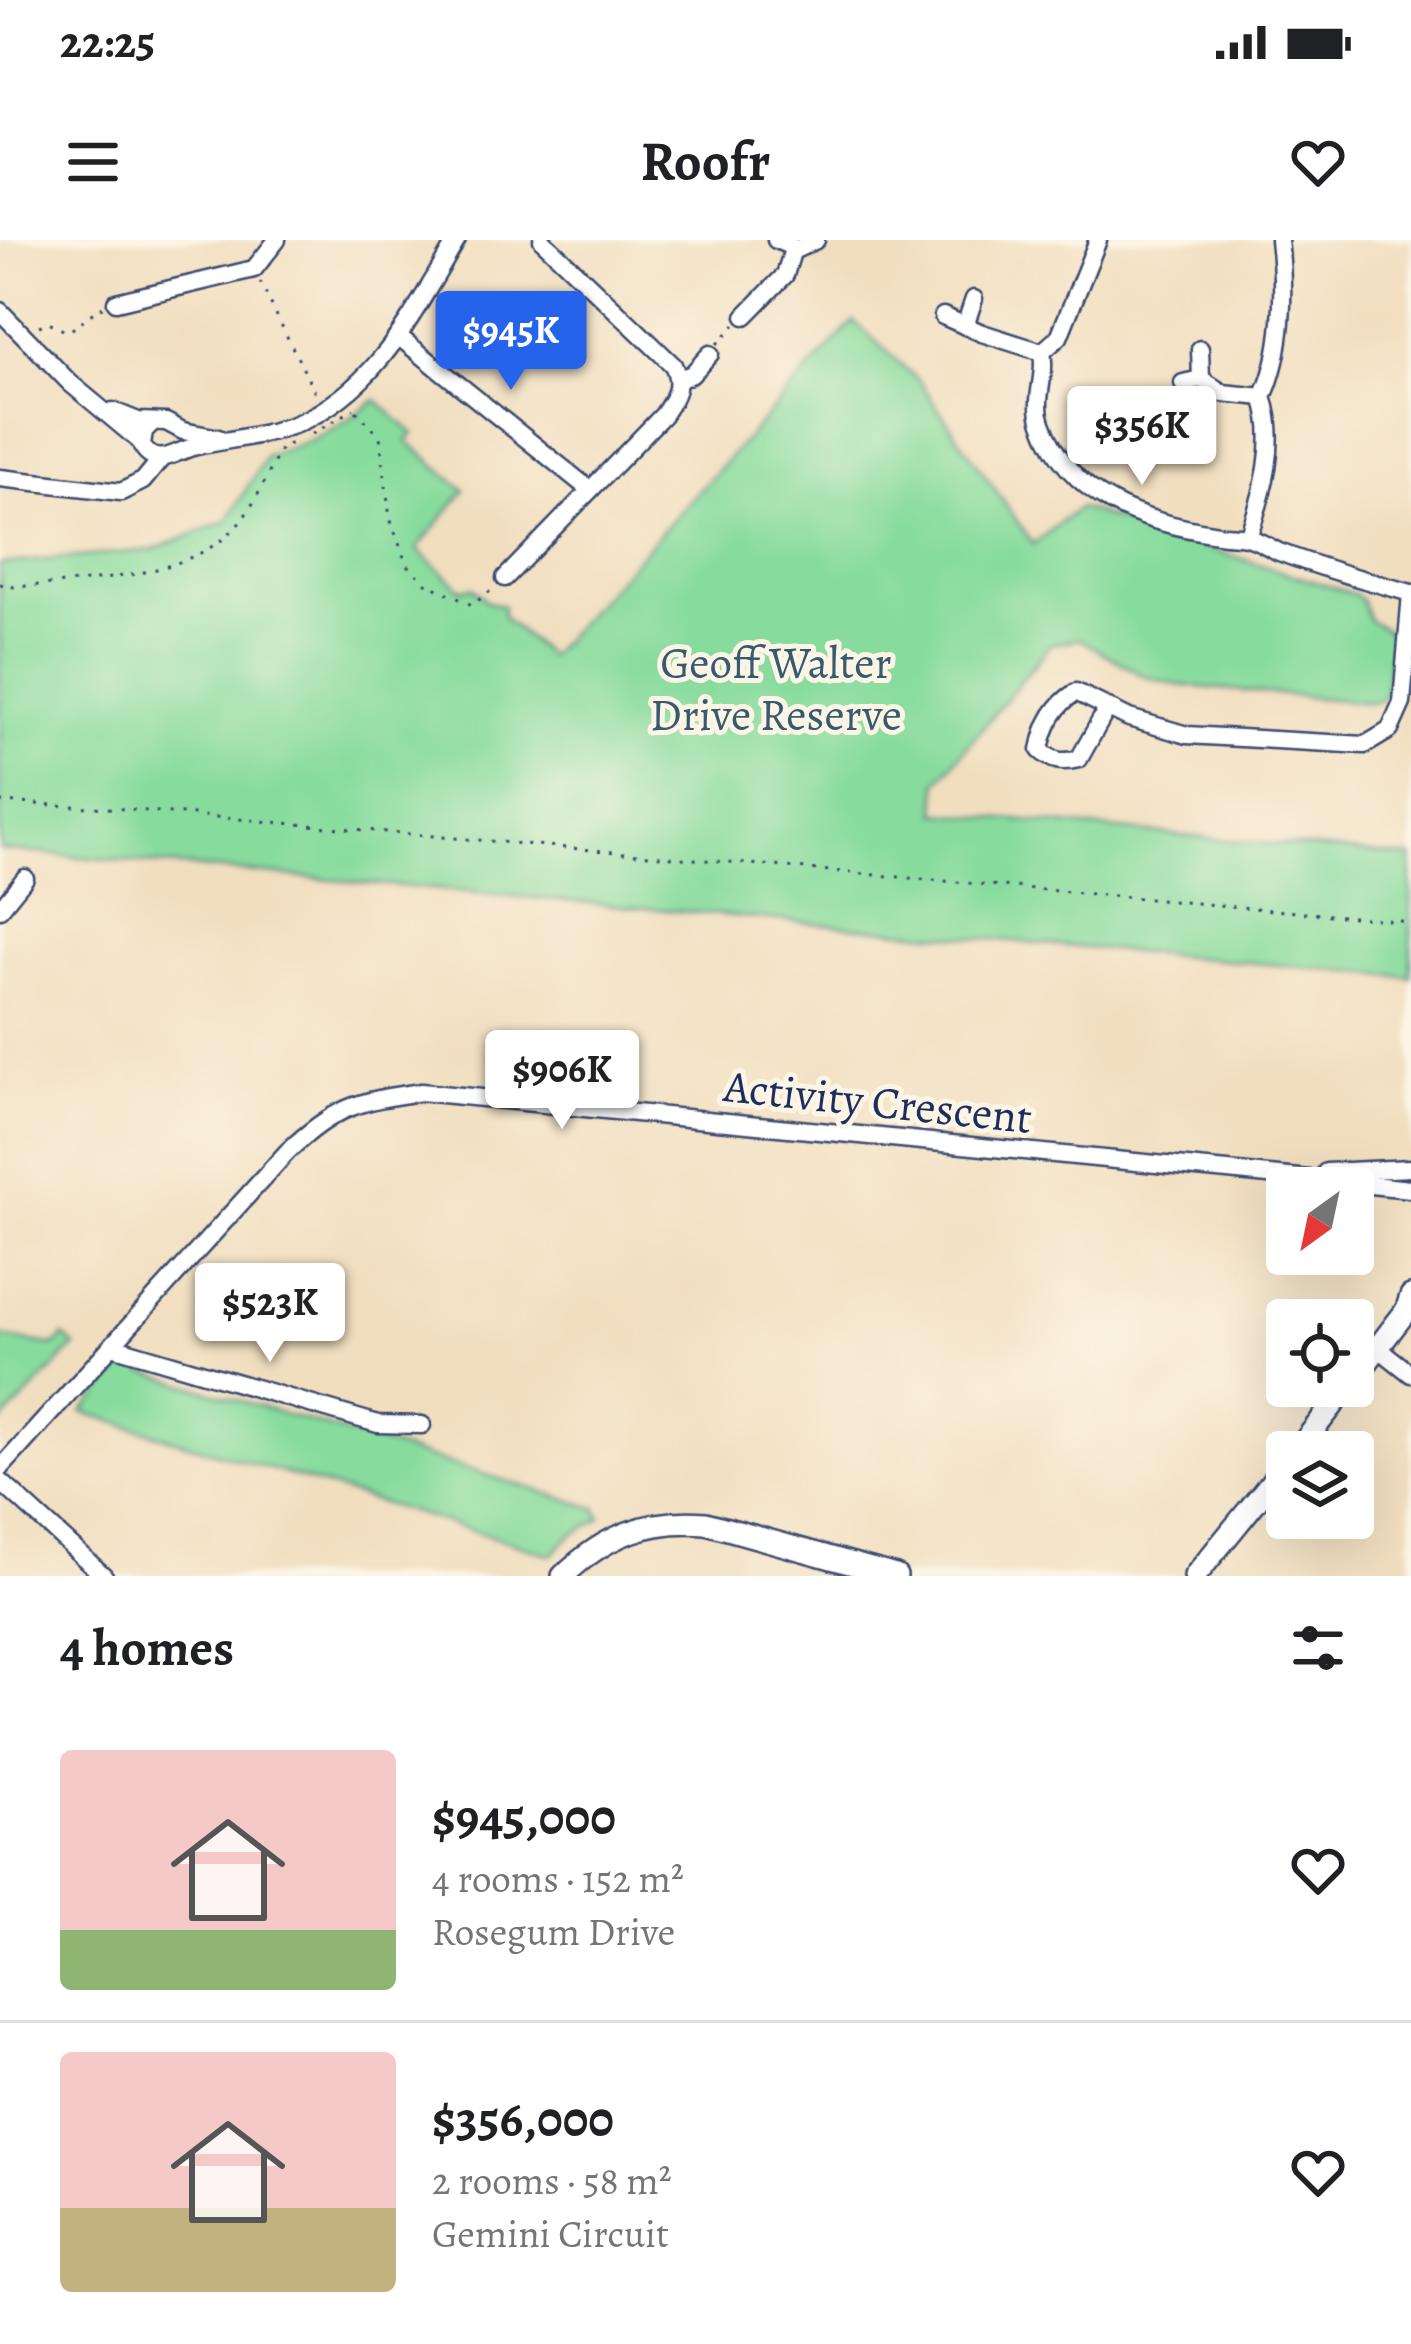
<!DOCTYPE html>
<meta charset="utf-8">
<style>
:root{--surface:#fff;--page:#f2f2f2;--text:#202124;--muted:#757577;--line:#e0e0e0;--accent:#2563eb}
body{margin:0;font-family:Alegreya,serif;background:var(--page);color:var(--text);height:100vh;display:flex;flex-direction:column;font-size:45px;white-space:nowrap}
*{box-sizing:border-box;margin:0}
p{font-size:39px;color:var(--muted)}
.icon{flex:none;width:66px;height:66px;fill:none;stroke:currentColor;stroke-width:2;stroke-linecap:round;stroke-linejoin:round}
.map{position:relative;height:1336px;overflow:hidden}
.side{display:flex;flex-direction:column;background:var(--surface);flex:1}
.side>*{flex:none}
.needle{width:78px;rotate:213deg}
.tools{position:absolute;left:1266px;top:927px;display:grid;gap:24px}
.tools a{display:grid;place-items:center;width:108px;height:108px;border-radius:12px;background:var(--surface);box-shadow:0 12px 48px #0002;font-size:60px}
.price{position:absolute;translate:-50% -102px;padding:0 27px;border-radius:12px;background:#fff;color:#222;font-size:39px;line-height:78px;filter:drop-shadow(0 3px 6px #0008)}
.price::after{content:'';position:absolute;left:50%;top:72px;width:36px;height:27px;margin-left:-18px;background:inherit;clip-path:polygon(0 0,100% 0,50% 100%)}
.price.on{background:var(--accent);color:#fff}
ul{padding:0;list-style:none}
li{display:flex;align-items:center;gap:36px;height:300px;padding:0 60px}
li+li{border-top:3px solid var(--line)}
li span{display:grid;place-items:center;flex:none;width:336px;height:240px;border-radius:12px;color:#555}
li>.icon{margin-inline-start:auto}
span .icon{width:144px;height:144px;fill:#fffc;stroke-width:1}
li b{font-size:51px}
h2{display:flex;justify-content:space-between;align-items:center;height:144px;padding:0 60px;font-size:51px}
.status{display:flex;justify-content:space-between;align-items:center;height:84px;padding:0 60px;background:var(--surface);direction:ltr}
.status svg{height:33px;fill:currentColor}
header{display:flex;justify-content:space-between;align-items:center;height:156px;padding:0 60px;background:var(--surface);font-size:54px;font-weight:700}
.map>svg:first-child{display:block}
.green{fill:#87db9d;stroke:#51857e;stroke-width:3}
.lines{fill:none;stroke-linecap:round;stroke-linejoin:round}
.minor-casing{stroke:#3b496d;stroke-width:21}
.major-casing{stroke:#3b496d;stroke-width:26}
.path{stroke:#3b496d;stroke-width:3;stroke-dasharray:3 9;stroke-linecap:butt}
.minor{stroke:#fff;stroke-width:16}
.major{stroke:#fff;stroke-width:21}
.labels{text-anchor:middle;stroke-width:10;stroke-linejoin:round;paint-order:stroke}
.park-label{font-size:45px;fill:#365a6e;stroke:#fcf5e5}
.street-label{font-size:45px;fill:#1b2f5e;stroke:#fcf5e5}
</style>
<div class="status"><b>22:25</b><svg viewBox="0 0 49 12"><path d="M0 12V9h3v3zM5 12V6h3v6zM10 12V3h3v9zM15 12V0h3v12zM26 1h20v11H26zM47 4h2v5h-2z"/></svg></div>
<header><svg class="icon" aria-label="menu" viewBox="0 0 24 24"><path d="M4 6h16M4 12h16M4 18h16"/></svg>Roofr<svg class="icon" aria-label="heart" viewBox="0 0 24 24"><path d="M12 20l-8-8c-3-5 5-10 8-4 3-6 11-1 8 4z"/></svg></header>
<div class="map">
<svg width="1411" height="1336" viewBox="0 0 1411 1336">
<rect width="100%" height="100%" fill="#fcf5e5"/>
<filter id="ink" filterUnits="userSpaceOnUse"><feTurbulence type="fractalNoise" baseFrequency=".00833" numOctaves="2"/><feDisplacementMap in="SourceGraphic" scale="24" xChannelSelector="R" yChannelSelector="G"/><feConvolveMatrix kernelMatrix="1 2 1 2 8 2 1 2 1" color-interpolation-filters="sRGB"/></filter>
<filter id="wash" filterUnits="userSpaceOnUse"><feTurbulence type="fractalNoise" baseFrequency=".004" numOctaves="4" result="noise"/><feDisplacementMap in="SourceGraphic" scale="48" xChannelSelector="R" yChannelSelector="G"/><feGaussianBlur stdDeviation="2.7" result="paint"/><feColorMatrix in="noise" values="0 0 0 0 0 0 0 0 0 0 0 0 0 0 0 0 0 1.4 0 .05"/><feComposite in="paint" operator="in"/></filter>
<g filter="url(#wash)">
<rect width="100%" height="100%" fill="#f1debf"/>
<g class="green">
<path d="M854 81 919 141 1033 304 1079 268 1354 354 1361 360 1369 380 1391 393 1386 452 1383 459 1372 463 1176 445 1146 437 1079 399 1051 404 938 542 937 573 1411 617V737L0 610V324L153 310 227 281 266 216C309 203 341 187 376 160L414 194 407 201 465 250 417 309 461 349 473 347 488 362 503 366V377L548 416Z"/>
<path d="M64 1096 75 1106 0 1184V1097L55 1106Z"/>
<path d="M125 1126 596 1268 601 1278 570 1296 552 1315 83 1172Z"/>
</g>
</g>
<g filter="url(#ink)">
<g class="lines">
<defs>
<g id="minor">
<path d="M776 0 797 9 816 0"/>
<path d="M1098 0 1059 97 1042 112C1047 137 1033 158 1042 183 1069 259 1145 283 1218 294 1227 296 1237 295 1246 297 1257 299 1268 307 1279 312 1322 328 1367 341 1411 353"/>
<path d="M116 62 254 29 277 0"/>
<path d="M0 71 70 143 141 202"/>
<path d="M745 76 785 35 793 9"/>
<path d="M943 76 982 93 1042 112"/>
<path d="M965 86 974 59"/>
<path d="M398 96 590 250"/>
<path d="M1200 109 1201 139 1223 153 1263 157"/>
<path d="M680 139 692 134 710 114"/>
<path d="M1183 143 1201 139"/>
<path d="M113 171 138 181 166 182 183 191 219 198"/>
<path d="M152 183 144 191 142 206C157 230 176 210 197 206 230 199 265 196 296 184 377 150 414 71 457 0"/>
<path d="M0 238 121 252 143 241 161 219"/>
<path d="M1248 297C1263 254 1279 201 1263 157 1284 112 1285 49 1279 0"/>
<path d="M505 338 663 175C675 157 683 146 673 125L542 0"/>
<path d="M1108 467 1079 519C1062 523 1053 522 1040 510 1044 486 1055 465 1076 452L1129 478 1187 495 1365 505 1390 490 1402 463 1411 353"/>
<path d="M0 669 25 638"/>
<path d="M1326 932 1411 928"/>
<path d="M112 1106 378 1184 422 1185"/>
<path d="M1378 1108 1411 1134"/>
<path d="M0 1229 287 912C334 867 357 861 421 852L1411 949"/>
<path d="M0 1241 104 1336"/>
</g>
<g id="major">
<path d="M1353 1140 1406 1071 1411 1056"/>
<path d="M1296 1212 1348 1146"/>
<path d="M563 1336C604 1296 649 1278 706 1283L896 1336"/>
<path d="M1195 1336 1287 1223"/>
</g>
</defs>
<use href="#minor" class="minor-casing"/>
<use href="#major" class="major-casing"/>
<g class="path">
<path d="M260 42 317 157"/>
<path d="M39 86 49 82 65 91C83 87 87 73 103 67"/>
<path d="M717 104 735 85"/>
<path d="M356 171 380 196 390 278 406 323 426 343 472 365 493 349"/>
<path d="M312 194 354 169"/>
<path d="M0 344 14 347C81 341 195 340 241 281 258 259 269 232 281 208L292 203"/>
<path d="M0 562 125 569 1411 682"/>
</g>
<use href="#minor" class="minor"/>
<use href="#major" class="major"/>
</g>
</g>
<g class="labels">
<g class="park-label">
<text x="776" y="438">Geoff Walter<tspan x="776" dy="52">Drive Reserve</tspan></text>
</g>
<g class="street-label">
<text transform="translate(878 861) rotate(6)" y="16">Activity Crescent</text>
</g>
</g>
</svg>
<div class="tools">
<a><svg class="needle" viewBox="-14 -14 28 28"><path d="M0-13l5 13h-10z" fill="#e53935"/><path d="M0 13l5-13h-10z" fill="#757577"/></svg></a>
<a><svg class="icon" aria-label="locate" viewBox="0 0 24 24"><circle cx="12" cy="12" r="6"/><path d="M12 2v4M12 18v4M2 12h4M18 12h4"/></svg></a>
<a><svg class="icon" aria-label="layers" viewBox="0 0 24 24"><path d="M12 4l9 5-9 5-9-5zM3 14l9 5 9-5"/></svg></a>
</div>
<b class="price on" style="left:511px;top:153px">$945K</b>
<b class="price" style="left:1142px;top:248px">$356K</b>
<b class="price" style="left:562px;top:892px">$906K</b>
<b class="price" style="left:270px;top:1125px">$523K</b>
</div>
<section class="side">
<h2>4 homes<svg class="icon" aria-label="filters" viewBox="0 0 24 24"><path d="M4 7h16M4 17h16"/><circle cx="9" cy="7" r="2"/><circle cx="15" cy="17" r="2"/></svg></h2>
<ul>
<li><span style="background:linear-gradient(#f6c9c9 75%,#8fb573 0)"><svg class="icon" aria-label="home" viewBox="0 0 24 24"><path d="M3 11l9-7 9 7M6 9v11h12V9"/></svg></span><div><b>$945,000</b><p>4 rooms · 152 m²</p><p>Rosegum Drive</p></div><svg class="icon" aria-label="heart" viewBox="0 0 24 24"><path d="M12 20l-8-8c-3-5 5-10 8-4 3-6 11-1 8 4z"/></svg></li>
<li><span style="background:linear-gradient(#f6c9c9 65%,#c2b280 0)"><svg class="icon" aria-label="home" viewBox="0 0 24 24"><path d="M3 11l9-7 9 7M6 9v11h12V9"/></svg></span><div><b>$356,000</b><p>2 rooms · 58 m²</p><p>Gemini Circuit</p></div><svg class="icon" aria-label="heart" viewBox="0 0 24 24"><path d="M12 20l-8-8c-3-5 5-10 8-4 3-6 11-1 8 4z"/></svg></li>
</ul>
</section>
